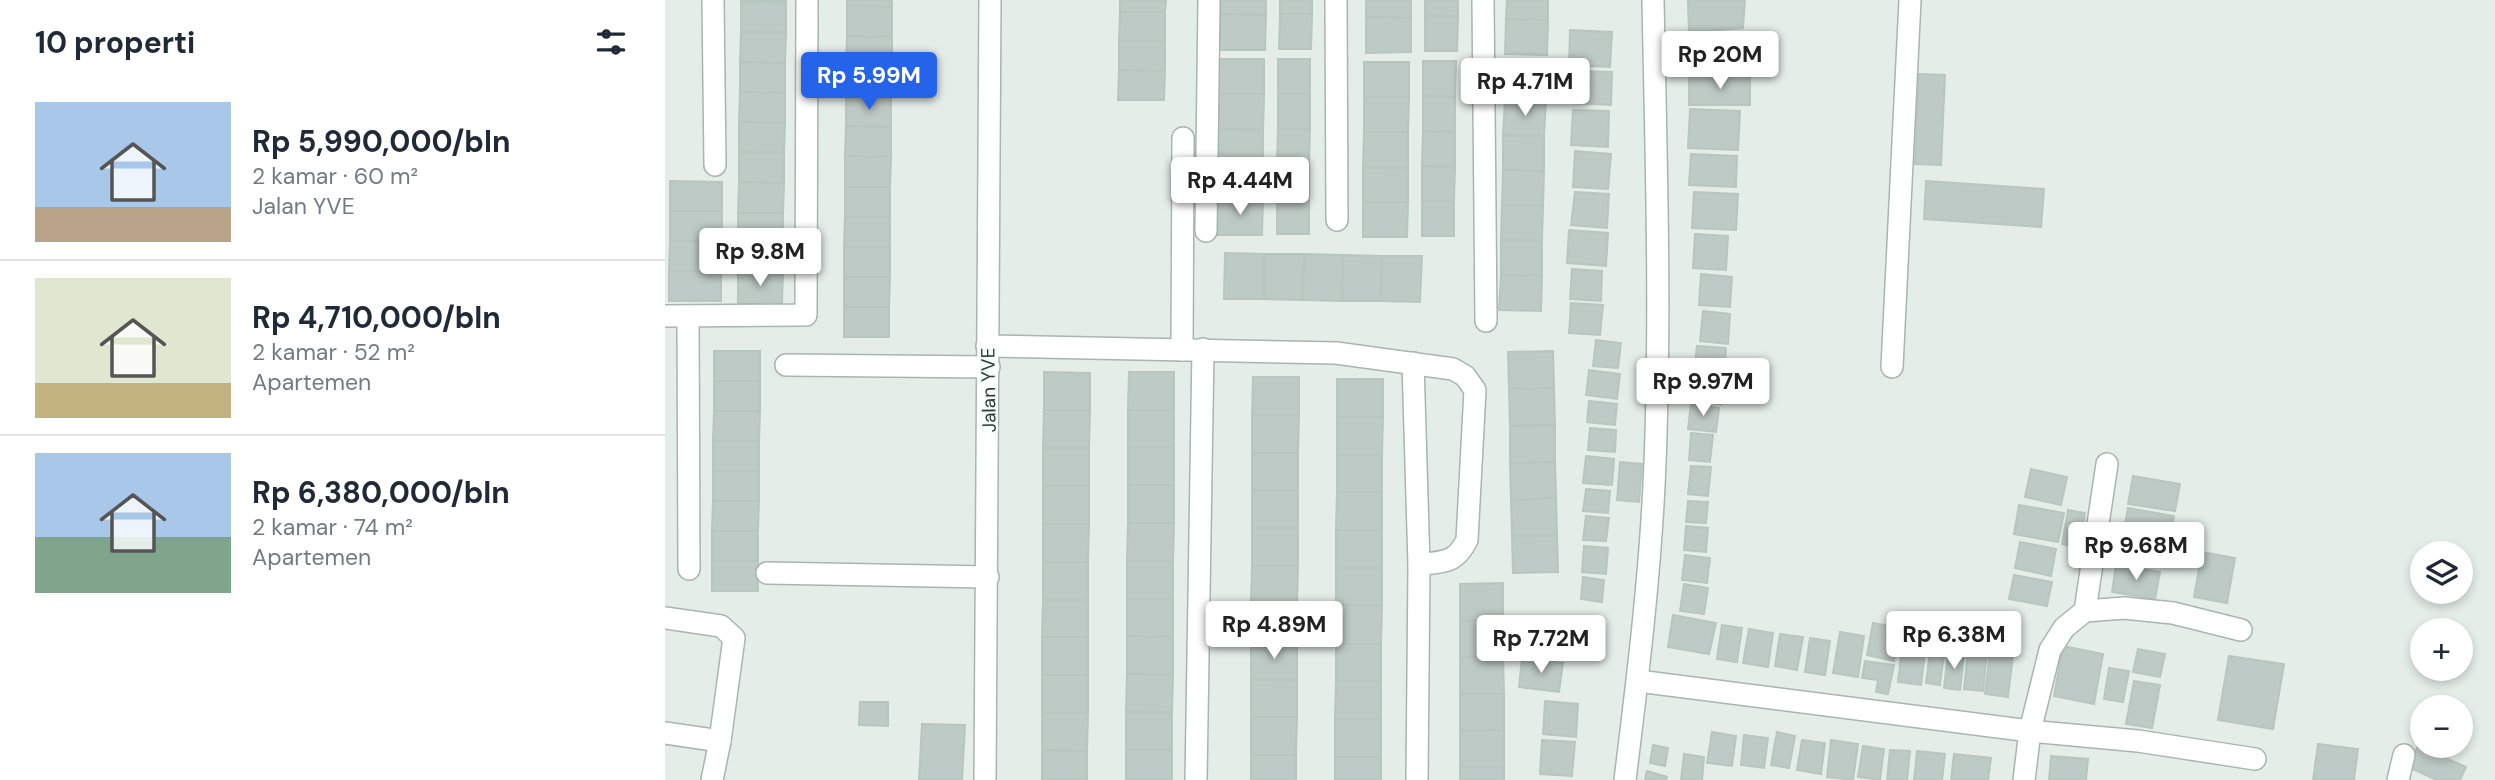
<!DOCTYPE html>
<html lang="id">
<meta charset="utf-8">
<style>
:root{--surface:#fff;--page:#f6f6f7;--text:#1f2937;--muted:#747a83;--line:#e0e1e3;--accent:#2563eb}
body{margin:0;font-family:"DM Sans",sans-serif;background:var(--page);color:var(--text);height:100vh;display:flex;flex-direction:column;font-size:26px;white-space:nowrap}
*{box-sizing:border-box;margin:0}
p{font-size:23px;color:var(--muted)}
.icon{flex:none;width:38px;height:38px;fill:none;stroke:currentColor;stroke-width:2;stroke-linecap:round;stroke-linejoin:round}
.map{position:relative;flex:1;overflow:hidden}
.panel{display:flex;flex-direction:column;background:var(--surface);width:665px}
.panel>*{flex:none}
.fabs{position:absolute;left:1745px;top:541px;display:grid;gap:14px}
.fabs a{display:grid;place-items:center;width:63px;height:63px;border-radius:50%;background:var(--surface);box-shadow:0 4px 10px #0003;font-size:35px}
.price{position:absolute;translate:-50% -60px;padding:0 16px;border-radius:7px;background:#fff;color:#222;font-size:23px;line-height:46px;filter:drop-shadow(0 2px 4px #0008)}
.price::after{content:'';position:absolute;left:50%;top:42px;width:21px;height:16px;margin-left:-10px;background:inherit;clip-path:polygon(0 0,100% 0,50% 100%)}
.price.selected{background:var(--accent);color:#fff}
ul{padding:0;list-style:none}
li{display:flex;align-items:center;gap:21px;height:175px;padding:0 35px}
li+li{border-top:2px solid var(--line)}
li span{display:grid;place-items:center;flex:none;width:196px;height:140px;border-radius:0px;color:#555}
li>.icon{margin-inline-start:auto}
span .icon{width:84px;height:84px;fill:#fffc;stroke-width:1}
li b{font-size:30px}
h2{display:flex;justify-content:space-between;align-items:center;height:84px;padding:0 35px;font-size:30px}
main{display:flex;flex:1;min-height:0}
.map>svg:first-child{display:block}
.building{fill:#becac5;stroke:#b8c6c0;stroke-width:2}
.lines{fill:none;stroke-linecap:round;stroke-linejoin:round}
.minor-casing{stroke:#a8b5b0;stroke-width:24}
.minor{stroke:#fff;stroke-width:21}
.labels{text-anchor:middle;stroke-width:5;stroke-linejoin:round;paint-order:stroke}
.street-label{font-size:19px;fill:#263d37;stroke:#f6faf8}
</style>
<main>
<section class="panel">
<h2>10 properti<svg class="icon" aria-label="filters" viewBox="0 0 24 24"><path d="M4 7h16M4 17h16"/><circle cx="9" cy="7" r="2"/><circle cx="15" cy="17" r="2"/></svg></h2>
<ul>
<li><span style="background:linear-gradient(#a9c7e8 75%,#b9a48a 0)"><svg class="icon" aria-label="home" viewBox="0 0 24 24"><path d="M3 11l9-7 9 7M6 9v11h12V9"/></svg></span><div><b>Rp 5,990,000/bln</b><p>2 kamar · 60 m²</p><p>Jalan YVE</p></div></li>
<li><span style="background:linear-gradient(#dfe7d0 75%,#c2b280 0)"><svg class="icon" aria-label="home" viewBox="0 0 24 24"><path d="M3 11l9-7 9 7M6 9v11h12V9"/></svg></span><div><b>Rp 4,710,000/bln</b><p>2 kamar · 52 m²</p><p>Apartemen</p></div></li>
<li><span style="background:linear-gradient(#a9c7e8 60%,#7fa58c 0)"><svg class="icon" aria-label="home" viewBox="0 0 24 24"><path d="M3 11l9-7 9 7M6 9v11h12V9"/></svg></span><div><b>Rp 6,380,000/bln</b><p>2 kamar · 74 m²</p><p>Apartemen</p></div></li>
</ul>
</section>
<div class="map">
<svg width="1830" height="780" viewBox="0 0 1830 780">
<rect width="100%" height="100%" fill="#e5ede9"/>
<g class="building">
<path d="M76 0H121V3L76 2Z"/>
<path d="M182 0H227V7L182 6Z"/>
<path d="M455 0H501L500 12H455Z"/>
<path d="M556 0H601V15L555 14Z"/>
<rect x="615" y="0" width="32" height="14"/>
<path d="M701 0H746V18L701 17Z"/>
<path d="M760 0H793V17L760 16Z"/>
<path d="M842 0H883V20L841 19Z"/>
<path d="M1023 0H1080L1078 28 1024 32Z"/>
<path d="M76 2 121 3V33L76 32Z"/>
<path d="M182 6 227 7V37L182 36Z"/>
<path d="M455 12H500V41H454Z"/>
<path d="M555 14 601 15 600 50H555Z"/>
<path d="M615 14H647L646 49H614Z"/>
<path d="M760 16 793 17 792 51H760Z"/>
<path d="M701 17 746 18V52L701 53Z"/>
<path d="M841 19 883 20 882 55 840 54Z"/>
<path d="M905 30 947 32 945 67 904 65Z"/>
<path d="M76 32 121 33 120 63 75 62Z"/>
<path d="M1024 34H1063L1064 70 1025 71Z"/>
<path d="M182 36 227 37V67H181Z"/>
<path d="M454 41H500V71L454 70Z"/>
<rect x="554" y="59" width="45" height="35"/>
<rect x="613" y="59" width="32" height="35"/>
<path d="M758 61H791L790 97 758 96Z"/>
<path d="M75 62 120 63V93L75 92Z"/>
<rect x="699" y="62" width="45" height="35"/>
<path d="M840 65 881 66V101L840 100Z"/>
<path d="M181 67H227L226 97H181Z"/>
<path d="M454 70 500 71 499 100H453Z"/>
<path d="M909 71 947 72 946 105 908 103Z"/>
<path d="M1254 74 1280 75 1276 165 1250 164Z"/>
<rect x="1024" y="76" width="61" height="29"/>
<path d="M75 92 120 93V123L74 122Z"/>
<path d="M554 94H599L598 130 553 129Z"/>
<rect x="613" y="94" width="32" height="35"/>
<path d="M758 96 790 97V132L758 131Z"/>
<path d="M181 97H226V127L181 126Z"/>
<path d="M699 97H744L743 132H699Z"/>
<path d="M840 100 881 101 879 136 838 135Z"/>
<path d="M1025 109 1075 111 1073 150 1023 148Z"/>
<path d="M908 110 944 111 943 147 906 145Z"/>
<path d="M74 122 120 123 119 153 74 152Z"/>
<path d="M181 126 226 127V157L180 156Z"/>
<path d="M553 129 598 130V165L553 164Z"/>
<path d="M613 129H645L644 164H612Z"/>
<path d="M758 131 790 132V167L757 166Z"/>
<path d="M699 132H743V168L698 167Z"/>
<path d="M838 135 879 136V171L838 170Z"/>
<path d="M910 151 946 154 943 189 908 187Z"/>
<path d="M74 152 119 153V183L74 182Z"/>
<path d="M1026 154 1072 156 1071 187 1024 185Z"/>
<path d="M180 156 226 157 225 187H180Z"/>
<path d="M553 164 598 165V200L553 199Z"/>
<rect x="612" y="164" width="32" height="35"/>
<path d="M757 166 790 167 789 201H757Z"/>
<path d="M698 167 743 168V202H698Z"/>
<path d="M838 170 879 171 878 206 837 205Z"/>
<path d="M5 181 57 182V211H5Z"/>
<path d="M1261 181 1379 189 1376 227 1259 219Z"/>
<path d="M74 182 119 183 118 213H73Z"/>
<rect x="180" y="187" width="45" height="30"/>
<path d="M910 192 944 194 942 228 906 225Z"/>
<path d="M1029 192 1073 194 1071 230 1027 228Z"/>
<path d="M553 199 598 200 597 235H552Z"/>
<rect x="612" y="199" width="32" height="35"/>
<rect x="757" y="201" width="32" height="35"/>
<path d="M698 202H743L742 237H698Z"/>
<path d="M837 205 878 206 877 241 836 240Z"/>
<rect x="5" y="211" width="52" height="30"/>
<rect x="73" y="213" width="45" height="30"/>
<path d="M180 217H225V247H179Z"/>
<path d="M904 230 943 233 941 266 902 263Z"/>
<path d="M1030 234 1063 236 1061 270 1028 268Z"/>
<path d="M836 240 877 241V276L836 275Z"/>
<path d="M5 241H57L56 271H4Z"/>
<rect x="73" y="243" width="45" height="30"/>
<rect x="179" y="247" width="46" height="30"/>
<path d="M560 253 599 254V299H559Z"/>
<path d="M599 254H639L638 300 599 299Z"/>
<path d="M639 254 678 255 677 301 638 300Z"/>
<path d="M678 255 717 256 716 301H677Z"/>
<path d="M717 256H757L755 302 716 301Z"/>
<path d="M907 269 937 271 936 301 905 299Z"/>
<rect x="4" y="271" width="52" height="30"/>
<path d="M73 273H118L117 303H73Z"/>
<path d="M1036 274 1067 277 1065 307 1034 305Z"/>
<path d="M836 275 877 276 876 311 834 310Z"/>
<path d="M179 277H225L224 307H179Z"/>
<path d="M906 303 938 305 935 335 904 333Z"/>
<rect x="179" y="307" width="45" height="30"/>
<path d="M1038 311 1065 314 1063 344 1035 341Z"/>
<path d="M931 340 956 343 953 368 928 366Z"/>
<path d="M1032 346 1061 348 1059 375 1029 372Z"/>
<rect x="49" y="351" width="46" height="30"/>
<path d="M888 351 889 388 844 389 843 352Z"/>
<path d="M924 370 955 374 952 399 921 395Z"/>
<path d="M379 372 425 373V410H379Z"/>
<path d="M464 372H509V410H463Z"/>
<path d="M588 377H634V415H587Z"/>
<path d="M1030 377 1059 380 1056 404 1027 400Z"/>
<rect x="672" y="379" width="46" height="38"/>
<rect x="49" y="381" width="46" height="30"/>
<path d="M889 388 890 425 845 426 844 389Z"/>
<path d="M924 401 952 404 950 425 922 422Z"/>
<path d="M1026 404 1054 408 1051 432 1023 429Z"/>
<path d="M379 410H425L424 448H378Z"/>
<rect x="463" y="410" width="46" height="37"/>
<path d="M49 411H95L94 441H48Z"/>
<path d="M587 415H634L633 453H587Z"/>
<path d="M672 417H718L717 455H672Z"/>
<path d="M890 425V462L845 463V426Z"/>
<path d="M925 428 951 430 950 452 923 450Z"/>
<path d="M1026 433 1048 435 1045 462 1024 460Z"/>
<rect x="48" y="441" width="46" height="30"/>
<rect x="463" y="447" width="46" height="38"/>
<rect x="378" y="448" width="46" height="38"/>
<rect x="587" y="453" width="46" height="37"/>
<rect x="672" y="455" width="45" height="37"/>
<path d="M921 456 949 459 947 485 918 483Z"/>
<path d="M890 462 891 498 846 500 845 463Z"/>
<path d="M955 462 977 464 974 502 952 500Z"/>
<path d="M1026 466 1046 467 1043 496 1023 494Z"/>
<path d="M1366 469 1402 477 1396 505 1360 497Z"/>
<rect x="48" y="471" width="46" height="30"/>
<path d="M1468 476 1515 484 1510 511 1463 504Z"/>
<rect x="463" y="485" width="46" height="38"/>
<rect x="378" y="486" width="46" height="38"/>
<path d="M921 489 945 491 943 513 918 511Z"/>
<rect x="587" y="490" width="46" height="38"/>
<path d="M672 492H717V530H671Z"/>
<path d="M891 498 892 535 847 536 846 500Z"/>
<path d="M48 501H94L93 531H47Z"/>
<path d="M1023 501 1043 502 1041 523 1021 522Z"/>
<path d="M1354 505 1399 513 1393 542 1349 534Z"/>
<path d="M1463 508 1509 516 1505 538 1459 530Z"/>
<path d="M1403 510 1420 513 1414 548 1397 544Z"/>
<path d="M921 516 944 518 941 541 918 540Z"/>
<path d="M463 523H509L508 561H462Z"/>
<path d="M378 524H424L423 562H378Z"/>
<path d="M1021 526 1043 528 1041 552 1019 550Z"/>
<rect x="587" y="528" width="46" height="38"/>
<rect x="671" y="530" width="46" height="38"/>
<rect x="47" y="531" width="46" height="30"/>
<path d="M892 535 893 572 848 573 847 536Z"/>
<path d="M1457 536 1499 544 1495 567 1453 560Z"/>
<path d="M1355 542 1391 549 1386 576 1350 568Z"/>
<path d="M919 546 943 548 941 574 917 572Z"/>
<path d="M1537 552 1570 558 1562 603 1529 597Z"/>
<path d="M1020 555 1045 558 1042 583 1017 580Z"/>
<rect x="47" y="561" width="46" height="30"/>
<rect x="462" y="561" width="46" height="38"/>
<rect x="378" y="562" width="45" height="38"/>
<path d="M1451 565 1495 572 1490 599 1447 592Z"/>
<path d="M587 566H633L632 604 586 603Z"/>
<path d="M671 568H717V606L671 605Z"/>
<path d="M1349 575 1387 582 1382 606 1344 599Z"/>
<path d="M918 577 939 580 937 602 916 599Z"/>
<path d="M838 583V620L795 621V584Z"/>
<path d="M1019 584 1043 588 1039 614 1015 611Z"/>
<path d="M462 599H508V637L462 636Z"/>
<path d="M378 600H423V637H377Z"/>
<path d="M586 603 632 604V642H586Z"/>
<path d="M671 605 717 606 716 644H671Z"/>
<path d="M1008 615 1051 623 1044 654 1003 647Z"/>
<path d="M838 620V657H795V621Z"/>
<path d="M1208 623 1235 628 1229 661 1202 655Z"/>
<path d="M1057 625 1077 628 1072 662 1052 659Z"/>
<path d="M1084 629 1108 633 1103 667 1078 663Z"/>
<path d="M1175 632 1199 636 1193 677 1168 673Z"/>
<path d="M1115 634 1138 637 1132 670 1110 666Z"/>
<path d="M462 636 508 637V675L462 674Z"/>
<rect x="377" y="637" width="46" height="38"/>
<path d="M1145 638 1165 641 1160 675 1140 672Z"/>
<path d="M586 642H632V680L586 679Z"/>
<rect x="671" y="644" width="45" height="37"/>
<path d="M1398 646 1438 654 1429 704 1389 696Z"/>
<path d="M1237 648 1260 651 1256 685 1233 682Z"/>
<path d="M1473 649 1500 654 1495 677 1468 672Z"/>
<path d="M1265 652 1279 654 1275 685 1261 683Z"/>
<path d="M1303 652 1322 653 1318 691 1299 689Z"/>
<path d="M1325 652 1348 655 1343 697 1320 694Z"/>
<path d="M1283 653 1299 655 1295 690 1279 688Z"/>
<path d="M1564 656 1619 664 1608 729 1553 720Z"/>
<path d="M795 657H838L839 694H795Z"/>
<path d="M857 659 898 663 894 692 854 687Z"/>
<path d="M1200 661 1229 665 1223 694 1211 692 1213 680 1197 678Z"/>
<path d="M1444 668 1464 671 1458 702 1439 699Z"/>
<path d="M462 674 508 675 507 713 461 712Z"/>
<rect x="377" y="675" width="46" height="38"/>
<path d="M586 679 632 680V717H586Z"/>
<path d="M671 681H716V719H670Z"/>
<path d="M1469 681 1495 685 1487 728 1461 724Z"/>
<path d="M795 694H839V730L795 731Z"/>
<path d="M880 701 913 704 911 737 878 734Z"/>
<path d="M195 702H223V726L194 725Z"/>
<path d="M461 712 507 713V750H461Z"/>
<path d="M377 713H423L422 751 377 750Z"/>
<path d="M586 717H632L631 755H586Z"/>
<rect x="670" y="719" width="46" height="38"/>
<path d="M257 724 300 725 297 780H254Z"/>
<path d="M839 730V767H795V731Z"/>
<path d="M1047 732 1071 736 1067 766 1042 763Z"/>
<path d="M1112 732 1130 736 1124 768 1106 765Z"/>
<path d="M1079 735 1103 738 1099 768 1076 765Z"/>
<path d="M877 740 910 742 907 776 875 774Z"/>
<path d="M1137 740 1160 743 1156 774 1132 770Z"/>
<path d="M1166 740 1193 744 1188 780 1162 777Z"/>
<path d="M1653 744 1693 749 1689 780H1648Z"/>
<path d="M988 745 1003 748 1000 766 985 763Z"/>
<path d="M1198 746 1219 749 1215 780 1193 777Z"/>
<path d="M1753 746 1801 767 1795 780H1772L1743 767Z"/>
<path d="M377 750 422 751V780H377Z"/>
<rect x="461" y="750" width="46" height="30"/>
<path d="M1225 750 1245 751 1242 780H1222Z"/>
<path d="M1252 751 1280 754 1277 780H1249Z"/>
<path d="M1019 754 1039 757 1037 780H1016Z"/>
<path d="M1289 754 1326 758 1323 780H1286Z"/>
<rect x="586" y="755" width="45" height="25"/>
<path d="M1386 756 1423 759 1421 780H1384Z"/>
<rect x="670" y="757" width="46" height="23"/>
<rect x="795" y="767" width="44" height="13"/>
<path d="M982 771 1002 777 1001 780H980Z"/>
</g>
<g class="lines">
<defs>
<g id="minor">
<path d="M48 0 50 165"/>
<path d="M671 0 672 220"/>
<path d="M818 0 821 321"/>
<path d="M541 231 544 0"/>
<path d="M0 316 141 315 142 0"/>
<path d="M23 316 24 569"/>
<path d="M322 346 671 353 788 369 800 376 810 390 802 540C790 564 779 561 754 565"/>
<path d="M517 350 518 138"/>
<path d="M748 363 754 565 752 780"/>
<path d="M121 365 324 367"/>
<path d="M1227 367 1245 0"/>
<path d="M102 573 323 577"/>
<path d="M1420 611 1442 464"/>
<path d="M0 618 56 626 69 638 55 741 47 780"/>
<path d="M973 681 1365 731 1473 741 1590 759"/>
<path d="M0 733 55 741"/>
<path d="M320 780 325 0"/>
<path d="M531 780 538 349"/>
<path d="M960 780C973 675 986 569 990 463 996 309 991 154 988 0"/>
<path d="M1359 780 1365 731 1385 650 1399 628 1420 611 1459 608 1508 613 1576 630"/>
<path d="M1733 780 1739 755"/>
</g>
</defs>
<use href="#minor" class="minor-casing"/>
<use href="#minor" class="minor"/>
</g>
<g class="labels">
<g class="street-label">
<text transform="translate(323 390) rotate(-91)" y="7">Jalan YVE</text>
</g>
</g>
</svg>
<div class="fabs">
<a><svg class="icon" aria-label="layers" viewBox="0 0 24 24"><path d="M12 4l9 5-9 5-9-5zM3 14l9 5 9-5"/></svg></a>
<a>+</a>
<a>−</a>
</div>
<b class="price" style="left:1055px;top:91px">Rp 20M</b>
<b class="price selected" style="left:204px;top:112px">Rp 5.99M</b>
<b class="price" style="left:860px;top:118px">Rp 4.71M</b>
<b class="price" style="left:575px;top:217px">Rp 4.44M</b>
<b class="price" style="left:95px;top:288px">Rp 9.8M</b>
<b class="price" style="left:1038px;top:418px">Rp 9.97M</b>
<b class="price" style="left:1471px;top:582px">Rp 9.68M</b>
<b class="price" style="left:609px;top:661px">Rp 4.89M</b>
<b class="price" style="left:1289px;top:671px">Rp 6.38M</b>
<b class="price" style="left:876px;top:675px">Rp 7.72M</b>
</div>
</main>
